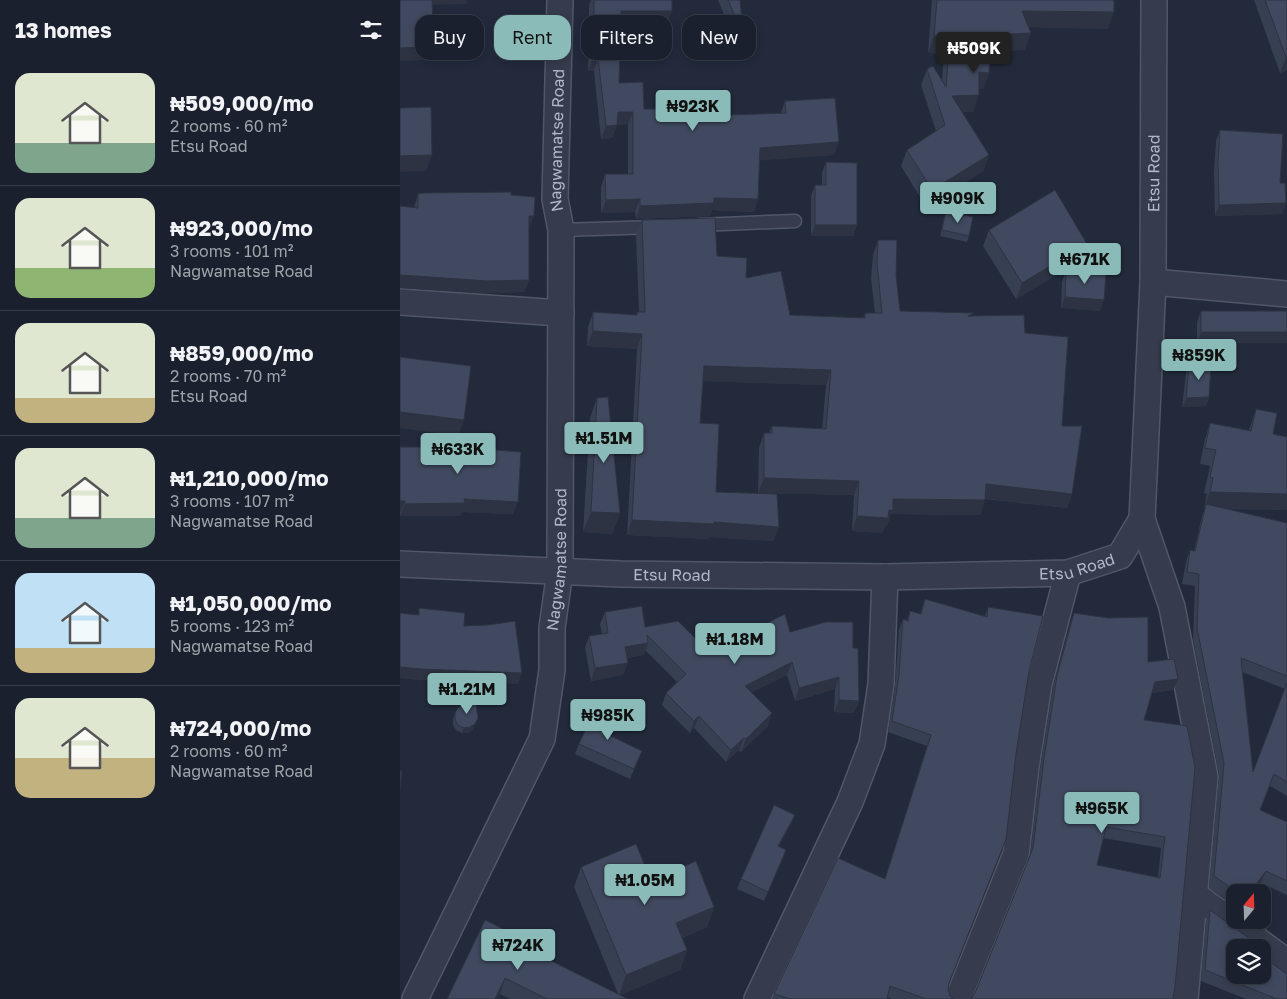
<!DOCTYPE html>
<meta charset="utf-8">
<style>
:root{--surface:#1a202d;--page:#232835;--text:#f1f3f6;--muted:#9fa3aa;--line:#383e49;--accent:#8bbbb9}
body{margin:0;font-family:"Golos Text",sans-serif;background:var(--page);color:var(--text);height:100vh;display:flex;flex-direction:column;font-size:19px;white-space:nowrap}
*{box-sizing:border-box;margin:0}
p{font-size:16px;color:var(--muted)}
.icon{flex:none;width:28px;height:28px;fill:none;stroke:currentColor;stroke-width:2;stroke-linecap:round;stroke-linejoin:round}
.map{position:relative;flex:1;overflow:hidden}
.panel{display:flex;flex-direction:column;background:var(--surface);width:400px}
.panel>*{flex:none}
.hud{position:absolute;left:15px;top:15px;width:475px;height:45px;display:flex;gap:10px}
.needle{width:32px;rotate:19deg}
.tools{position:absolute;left:826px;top:884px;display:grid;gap:10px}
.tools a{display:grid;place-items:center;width:45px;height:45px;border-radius:10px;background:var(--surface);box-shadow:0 2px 8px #0003,0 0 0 1px var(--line);font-size:25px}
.price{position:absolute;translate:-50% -42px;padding:0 11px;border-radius:5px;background:var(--accent);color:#111;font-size:16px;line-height:32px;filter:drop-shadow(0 1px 2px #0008)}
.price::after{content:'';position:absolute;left:50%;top:30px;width:15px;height:11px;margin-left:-8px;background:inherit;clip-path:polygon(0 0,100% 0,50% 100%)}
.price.on{background:#222;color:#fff}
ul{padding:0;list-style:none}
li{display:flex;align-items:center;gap:15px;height:125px;padding:0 15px}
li+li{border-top:1px solid var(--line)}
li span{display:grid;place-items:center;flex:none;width:140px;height:100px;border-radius:15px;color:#555}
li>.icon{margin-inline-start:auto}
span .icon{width:60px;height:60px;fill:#fffc;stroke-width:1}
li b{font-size:21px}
h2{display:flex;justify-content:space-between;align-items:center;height:60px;padding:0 15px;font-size:21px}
.tag{padding:0 18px;border-radius:15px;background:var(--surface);box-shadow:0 2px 8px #0003,0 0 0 1px var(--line);font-size:18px;line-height:45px}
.tag.on{background:var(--accent);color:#111}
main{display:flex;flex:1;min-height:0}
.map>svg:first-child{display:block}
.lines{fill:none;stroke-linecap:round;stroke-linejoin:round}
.service-casing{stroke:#515767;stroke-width:15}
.minor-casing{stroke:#515767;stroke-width:28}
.service{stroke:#363c4d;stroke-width:12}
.minor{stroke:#363c4d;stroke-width:25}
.wall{fill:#373f52;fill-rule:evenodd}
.shaded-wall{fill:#2d3342}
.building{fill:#40495f;stroke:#2d3342;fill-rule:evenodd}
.labels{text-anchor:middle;stroke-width:4;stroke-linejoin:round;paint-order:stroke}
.street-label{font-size:16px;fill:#b1b7c8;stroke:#1b2131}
</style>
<main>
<section class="panel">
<h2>13 homes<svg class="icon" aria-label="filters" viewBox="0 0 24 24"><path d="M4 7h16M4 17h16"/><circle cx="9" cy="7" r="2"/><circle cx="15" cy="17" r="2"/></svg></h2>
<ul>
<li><span style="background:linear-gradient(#dfe7d0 70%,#7fa58c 0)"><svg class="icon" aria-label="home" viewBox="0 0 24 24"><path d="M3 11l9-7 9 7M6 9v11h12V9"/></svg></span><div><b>₦509,000/mo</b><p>2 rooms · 60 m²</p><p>Etsu Road</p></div></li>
<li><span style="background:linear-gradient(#dfe7d0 70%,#8fb573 0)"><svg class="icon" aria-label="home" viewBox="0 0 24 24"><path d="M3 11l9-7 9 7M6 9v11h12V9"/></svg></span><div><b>₦923,000/mo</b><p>3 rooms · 101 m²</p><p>Nagwamatse Road</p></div></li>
<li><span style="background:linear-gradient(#dfe7d0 75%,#c2b280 0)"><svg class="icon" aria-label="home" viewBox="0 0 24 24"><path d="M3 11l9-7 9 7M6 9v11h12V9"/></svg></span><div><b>₦859,000/mo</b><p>2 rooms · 70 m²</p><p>Etsu Road</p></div></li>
<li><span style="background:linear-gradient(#dfe7d0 70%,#7fa58c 0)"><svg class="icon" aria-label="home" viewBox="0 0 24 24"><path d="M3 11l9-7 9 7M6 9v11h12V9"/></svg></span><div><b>₦1,210,000/mo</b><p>3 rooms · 107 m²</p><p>Nagwamatse Road</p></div></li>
<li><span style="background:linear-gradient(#bfe0f5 75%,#c2b280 0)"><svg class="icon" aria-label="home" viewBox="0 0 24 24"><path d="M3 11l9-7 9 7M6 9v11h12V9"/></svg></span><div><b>₦1,050,000/mo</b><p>5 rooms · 123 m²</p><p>Nagwamatse Road</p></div></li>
<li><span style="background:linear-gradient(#dfe7d0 60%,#c2b280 0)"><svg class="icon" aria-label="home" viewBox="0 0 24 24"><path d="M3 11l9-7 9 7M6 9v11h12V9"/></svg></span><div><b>₦724,000/mo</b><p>2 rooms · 60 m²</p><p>Nagwamatse Road</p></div></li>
</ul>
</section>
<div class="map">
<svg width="887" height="999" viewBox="0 0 887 999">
<rect width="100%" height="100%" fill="#222a3c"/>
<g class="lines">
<defs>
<g id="service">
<path d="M299 225 395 221"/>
<path d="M161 230 256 227"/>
</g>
<g id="minor">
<path d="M753 282 887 294"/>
<path d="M0 302 161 313"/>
<path d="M742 519 772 607 805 777 785 999"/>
<path id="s1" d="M0 564 220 574 485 577 668 573 720 556 742 519 753 282 754 0"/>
<path d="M795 895 887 962"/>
<path id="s2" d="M15 999 142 739 152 670V628L160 571 161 230 155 199 160 0"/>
<path d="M357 999 450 802 472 744 481 684 485 577"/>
<path d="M558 999 616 854 626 767 639 684 668 573"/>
</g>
</defs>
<use href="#service" class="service-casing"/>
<use href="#minor" class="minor-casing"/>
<use href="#service" class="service"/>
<use href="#minor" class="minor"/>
</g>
<g class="wall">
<path d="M191 0H272L267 24H221L219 83 244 109 281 113 330 115 381 113 385 101 434 155 359 160 358 199 354 212 312 210 310 216 236 219 235 212 201 213V187L205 174H228V124L217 125 212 138 201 139 194 71H188L189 5Z"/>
<path d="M318 0H340L337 33 332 34Z"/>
<path d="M532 0H714L708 29 629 27 625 50 590 51 589 73 583 89H579L573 112H562L589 155 583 171 526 207 501 166 507 150 536 131 521 85 527 69 542 80 544 54 528 53Z"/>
<path d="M854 0H887V70L880 73Z"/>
<path d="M820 130 880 183 886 203 882 214 815 216 814 173 816 141Z"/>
<path d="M426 162 457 225 453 236H411V196L415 185H422V173Z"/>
<path d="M18 194 111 195 129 228V280L124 292 83 293 0 288V206L14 208Z"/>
<path d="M546 211 569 236 567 242 540 236 544 217Z"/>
<path d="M242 220 317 256 346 278 390 315 463 318 465 313H475L471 278 473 255 478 240 496 276 500 311 572 316 625 333 662 426 672 494 667 508 585 499 580 515 491 514 487 525H486L482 533 452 531 454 495 358 493 359 448 364 433H369L372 426 422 429 426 385 303 381 300 423 316 492 379 527 373 541 309 537V539L227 535 237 349 187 346 188 327 193 312 236 315 237 312H239L236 235Z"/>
<path d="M589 230 687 244 681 260 616 299 583 246Z"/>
<path d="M666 271 700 311 661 308 662 282Z"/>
<path d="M801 311H887V343H797V322Z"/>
<path d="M789 364 809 397 806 406 782 407 786 373Z"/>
<path d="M197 398 220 513 212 534 183 532 190 418Z"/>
<path d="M856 409 873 434 887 437V510L825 509 887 523V796L870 786 860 810 887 822V895L861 883 855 892H835V906L809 888 819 775 793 640 795 586 782 584 786 562 790 550 794 551 802 516 805 508H804L807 494 804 493 810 466 800 464 805 439 810 423 849 430ZM842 672 885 689 853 772Z"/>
<path d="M0 447 96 450 113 514 62 512 60 516H0Z"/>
<path d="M525 599 585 616 588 607 548 984V990L550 996 554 999H492L487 997V999H372L374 994 485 879 527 746 488 732 495 686 499 630 503 619 507 620 510 611 520 614Z"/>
<path d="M205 612 245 627 296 639 323 648 390 632 453 648 459 701 454 713 434 712 435 689 395 701 387 675 352 692 368 726 341 752 339 750 326 762 294 728 290 733 262 705 266 693 277 682 245 650 244 655 227 658 223 675 191 681 185 648 189 636 202 634 200 624Z"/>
<path d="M674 613 748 662 773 690 752 693 744 720 787 726 773 999 575 993 630 858 640 769 653 687 670 624ZM703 838 761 848 758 877 697 865Z"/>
<path d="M55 713 73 729 68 733H62L56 730 53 725V719Z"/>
<path d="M211 736 242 751 230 779 175 754 179 744Z"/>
<path d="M395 815 391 824 379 846 386 850 364 901 337 889 341 879Z"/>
<path d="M181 867 251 881 314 907 307 927 282 938 287 950 280 970 220 995 228 999H110L100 994 47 999 122 946 218 994 174 887Z"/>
<path d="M810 910 835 948 887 999H846L801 981 806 921Z"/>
</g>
<g class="shaded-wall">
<path d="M29 0H67L66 4 27 5Z"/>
<path d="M221 11H272L267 24H216Z"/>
<path d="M622 11 714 12 708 29 616 27Z"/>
<path d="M342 20 337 33 332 34 337 21Z"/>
<path d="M631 33 625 50 585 51 591 35Z"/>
<path d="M534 36 550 37 544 54 528 53Z"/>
<path d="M34 47 29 60 0 61V48Z"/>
<path d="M887 56V70L880 73 886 57Z"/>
<path d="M193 58H198L194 71H188Z"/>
<path d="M579 72 589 73 583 89 573 88Z"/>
<path d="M579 95 573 112 546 113 552 96Z"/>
<path d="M218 112H233L228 124 213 125Z"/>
<path d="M217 125 212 138 201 139 206 126Z"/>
<path d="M439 142 434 155 355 161 360 148Z"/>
<path d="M32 155 26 171 0 172V156Z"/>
<path d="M589 155 583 171 526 207 532 190Z"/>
<path d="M314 198 358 199 354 212 312 210 310 216 236 219 240 206Z"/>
<path d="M240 199 235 212 201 213 206 200Z"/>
<path d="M886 203 882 214 815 216 819 205Z"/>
<path d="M129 216H134L129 229Z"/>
<path d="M415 225H457L453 236H411Z"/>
<path d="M687 244 681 260 616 299 622 283Z"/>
<path d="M0 275 129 280 124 292 83 293 0 288Z"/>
<path d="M665 297 704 300 700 311 661 308Z"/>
<path d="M193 331 242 334 237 349 187 346Z"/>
<path d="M801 332H887V343H797Z"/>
<path d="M304 366 431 370 426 385 298 381Z"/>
<path d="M809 397 806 406 782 407 786 398Z"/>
<path d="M0 412 64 420 58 436 0 428Z"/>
<path d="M364 478 459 481 454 495 358 493Z"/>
<path d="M586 484 672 494 667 508 581 498Z"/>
<path d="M810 492 887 494V510L805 508 806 504 805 508H804Z"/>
<path d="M64 499 118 502 113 514 62 512 60 516H0L5 504Z"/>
<path d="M493 499 585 500 580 515 491 514 487 525H486L482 533 452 531 457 516Z"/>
<path d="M0 501H5L0 513Z"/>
<path d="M191 512 220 513 212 534 183 532Z"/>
<path d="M232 520 314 522 379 527 373 541 309 537V539L227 535Z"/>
<path d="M248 643 244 655 220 659 225 647Z"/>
<path d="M392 662 387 675 341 698 345 686Z"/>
<path d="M228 663 223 675 191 681 195 668Z"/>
<path d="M0 667 122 673 118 684 17 680 0 678Z"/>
<path d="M439 677 435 689 395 701 399 688Z"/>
<path d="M778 679 773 690 751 693 755 682Z"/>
<path d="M439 700 459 701 454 713 434 712Z"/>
<path d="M372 713 368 726 341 752 346 739Z"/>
<path d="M299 716 294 728 290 733 294 721Z"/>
<path d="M78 718 73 729 68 733H62L64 728Z"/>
<path d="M344 738 339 750 326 762 331 750Z"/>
<path d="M242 751 239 760 230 779 234 769Z"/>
<path d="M395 815 391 824 374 855 378 846Z"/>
<path d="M386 850 383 859 364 901 368 892Z"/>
<path d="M866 871 861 883 855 892H850Z"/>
<path d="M314 907 307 927 269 943 276 923Z"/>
<path d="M287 950 280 970 219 996 226 975Z"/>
<path d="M105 978 100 994 97 999H95Z"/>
</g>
<g class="building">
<path d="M0 0H32L34 47 0 48Z"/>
<path d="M194 0H272V11H221L219 83 243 82 244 109H281V113L330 115 386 113 385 101 435 98 439 142 360 148 358 199 314 198V203L240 206V199L206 200 205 174H233V112H218L217 125 206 126 198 58H193Z"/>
<path d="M328 0H340L342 20 337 21Z"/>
<path d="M537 0H714V12L622 11 631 33 591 35 589 73 579 72V95L552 96 589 155 532 190 507 150 545 125 527 69 533 66 546 87 550 37 534 36Z"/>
<path d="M865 0H887V56L886 57Z"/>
<path d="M31 107 32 155 0 156V108Z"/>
<path d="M820 130 883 134 880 183H885L886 203 819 205 818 162Z"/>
<path d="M426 162 457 163V225H415V185H426Z"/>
<path d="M655 190 687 244 622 283 589 230Z"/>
<path d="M111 192V195L135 197 134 216H129V280L88 281 0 275V206L18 208V194L24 193Z"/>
<path d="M546 211 573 217 569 236 542 230Z"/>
<path d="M315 218 317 256 347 258 346 278 381 271 390 315 465 318V313H482L477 263 478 240H497L496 276 500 311 574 313 568 316 624 315 625 333 668 337 662 426H682L672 494 586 484 585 500 493 499V510H489L488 518 457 516 459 481 364 478V433H372V426L426 429 431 370 304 366 300 423 319 424 316 492 377 494 379 527 314 522V524L232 520 242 334 193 331V312L237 315V312H245L242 220Z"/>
<path d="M666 271 706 274 704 300 665 297Z"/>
<rect x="801" y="311" width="86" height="21"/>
<path d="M0 357 71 366 64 420 0 412Z"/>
<path d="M789 364 811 366 809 397 786 398Z"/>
<path d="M208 397 220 513 191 512 197 398Z"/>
<path d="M856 409 877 413 873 434 887 437V494L810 492 813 478 810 477 816 450 805 448 810 423 851 431Z"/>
<path d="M0 447H85L96 448V450L121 452 118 502 64 499 65 503 5 504V501H0Z"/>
<path d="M806 504 887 523V676L841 658 853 772 887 683V782L874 774 860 810 887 822V881L866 871 850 892H837L814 876 824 763 797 628 799 574 787 572 790 550 795 551Z"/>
<path d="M525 599 587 617 588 607 643 616 629 671 616 754 606 839 549 983 548 990 550 996 554 999H526L490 986 487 999H391L374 994 438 858 485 879 531 735 492 721 499 675 503 619 508 621 510 611 521 614Z"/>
<path d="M242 606 245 627 278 621 296 639 309 629 323 648 333 640 385 614 390 632 426 622H453V648H458L459 701 439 700V677L399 688 392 662 345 686 372 713 346 739 344 738 331 750 299 716 294 721 266 693 286 674 247 635 248 643 225 647 228 663 195 668 189 636 208 633 205 612Z"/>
<path d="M19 608 65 613 64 626 88 625 115 621 122 673 21 669 0 667V613L19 615Z"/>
<path d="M674 613 708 618 748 617V662L774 659 778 679 755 682 744 720 787 726 795 767 775 987 773 999H571L575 993 633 848 644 758 657 676ZM706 827 765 837 760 878 697 865Z"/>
<path d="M75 698 78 718 75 724 70 727 64 728 58 725 55 720V713L58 708Z"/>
<path d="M194 711 214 719V726L211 736 242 751 234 769 179 744Z"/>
<path d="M0 771H2L0 791Z"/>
<path d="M374 805 395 815 378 846 386 850 368 892 341 879Z"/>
<path d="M236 844 251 881 296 861 314 907 276 923 287 950 226 975 181 867Z"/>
<path d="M810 910 861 947 860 948H835V975H862V956L887 974V999H877L805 970Z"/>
<path d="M85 920 124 939 121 946 228 999H147L105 978 95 999H47Z"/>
</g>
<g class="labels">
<g class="street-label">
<text dy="6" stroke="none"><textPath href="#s2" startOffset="890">Nagwamatse Road</textPath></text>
<text dy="6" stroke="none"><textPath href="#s1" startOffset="1112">Etsu Road</textPath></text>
<text dy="6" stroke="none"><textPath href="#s2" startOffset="470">Nagwamatse Road</textPath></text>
<text dy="6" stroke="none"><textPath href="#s1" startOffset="678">Etsu Road</textPath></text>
<text dy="6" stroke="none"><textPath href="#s1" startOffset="272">Etsu Road</textPath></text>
</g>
</g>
</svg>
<div class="tools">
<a><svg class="needle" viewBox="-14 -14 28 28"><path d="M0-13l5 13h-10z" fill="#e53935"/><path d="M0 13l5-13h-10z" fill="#9fa3aa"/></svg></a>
<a><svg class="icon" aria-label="layers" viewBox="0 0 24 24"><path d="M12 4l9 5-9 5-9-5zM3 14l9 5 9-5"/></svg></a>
</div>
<b class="price on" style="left:574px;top:74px">₦509K</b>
<b class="price" style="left:293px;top:132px">₦923K</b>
<b class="price" style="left:558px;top:224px">₦909K</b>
<b class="price" style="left:685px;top:285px">₦671K</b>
<b class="price" style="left:799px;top:381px">₦859K</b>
<b class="price" style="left:204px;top:464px">₦1.51M</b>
<b class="price" style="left:58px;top:475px">₦633K</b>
<b class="price" style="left:335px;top:665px">₦1.18M</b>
<b class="price" style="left:67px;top:715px">₦1.21M</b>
<b class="price" style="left:208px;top:741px">₦985K</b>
<b class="price" style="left:702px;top:834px">₦965K</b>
<b class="price" style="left:245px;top:906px">₦1.05M</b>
<b class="price" style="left:118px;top:971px">₦724K</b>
<div class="hud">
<a class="tag">Buy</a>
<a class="tag on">Rent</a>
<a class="tag">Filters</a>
<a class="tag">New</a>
</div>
</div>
</main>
